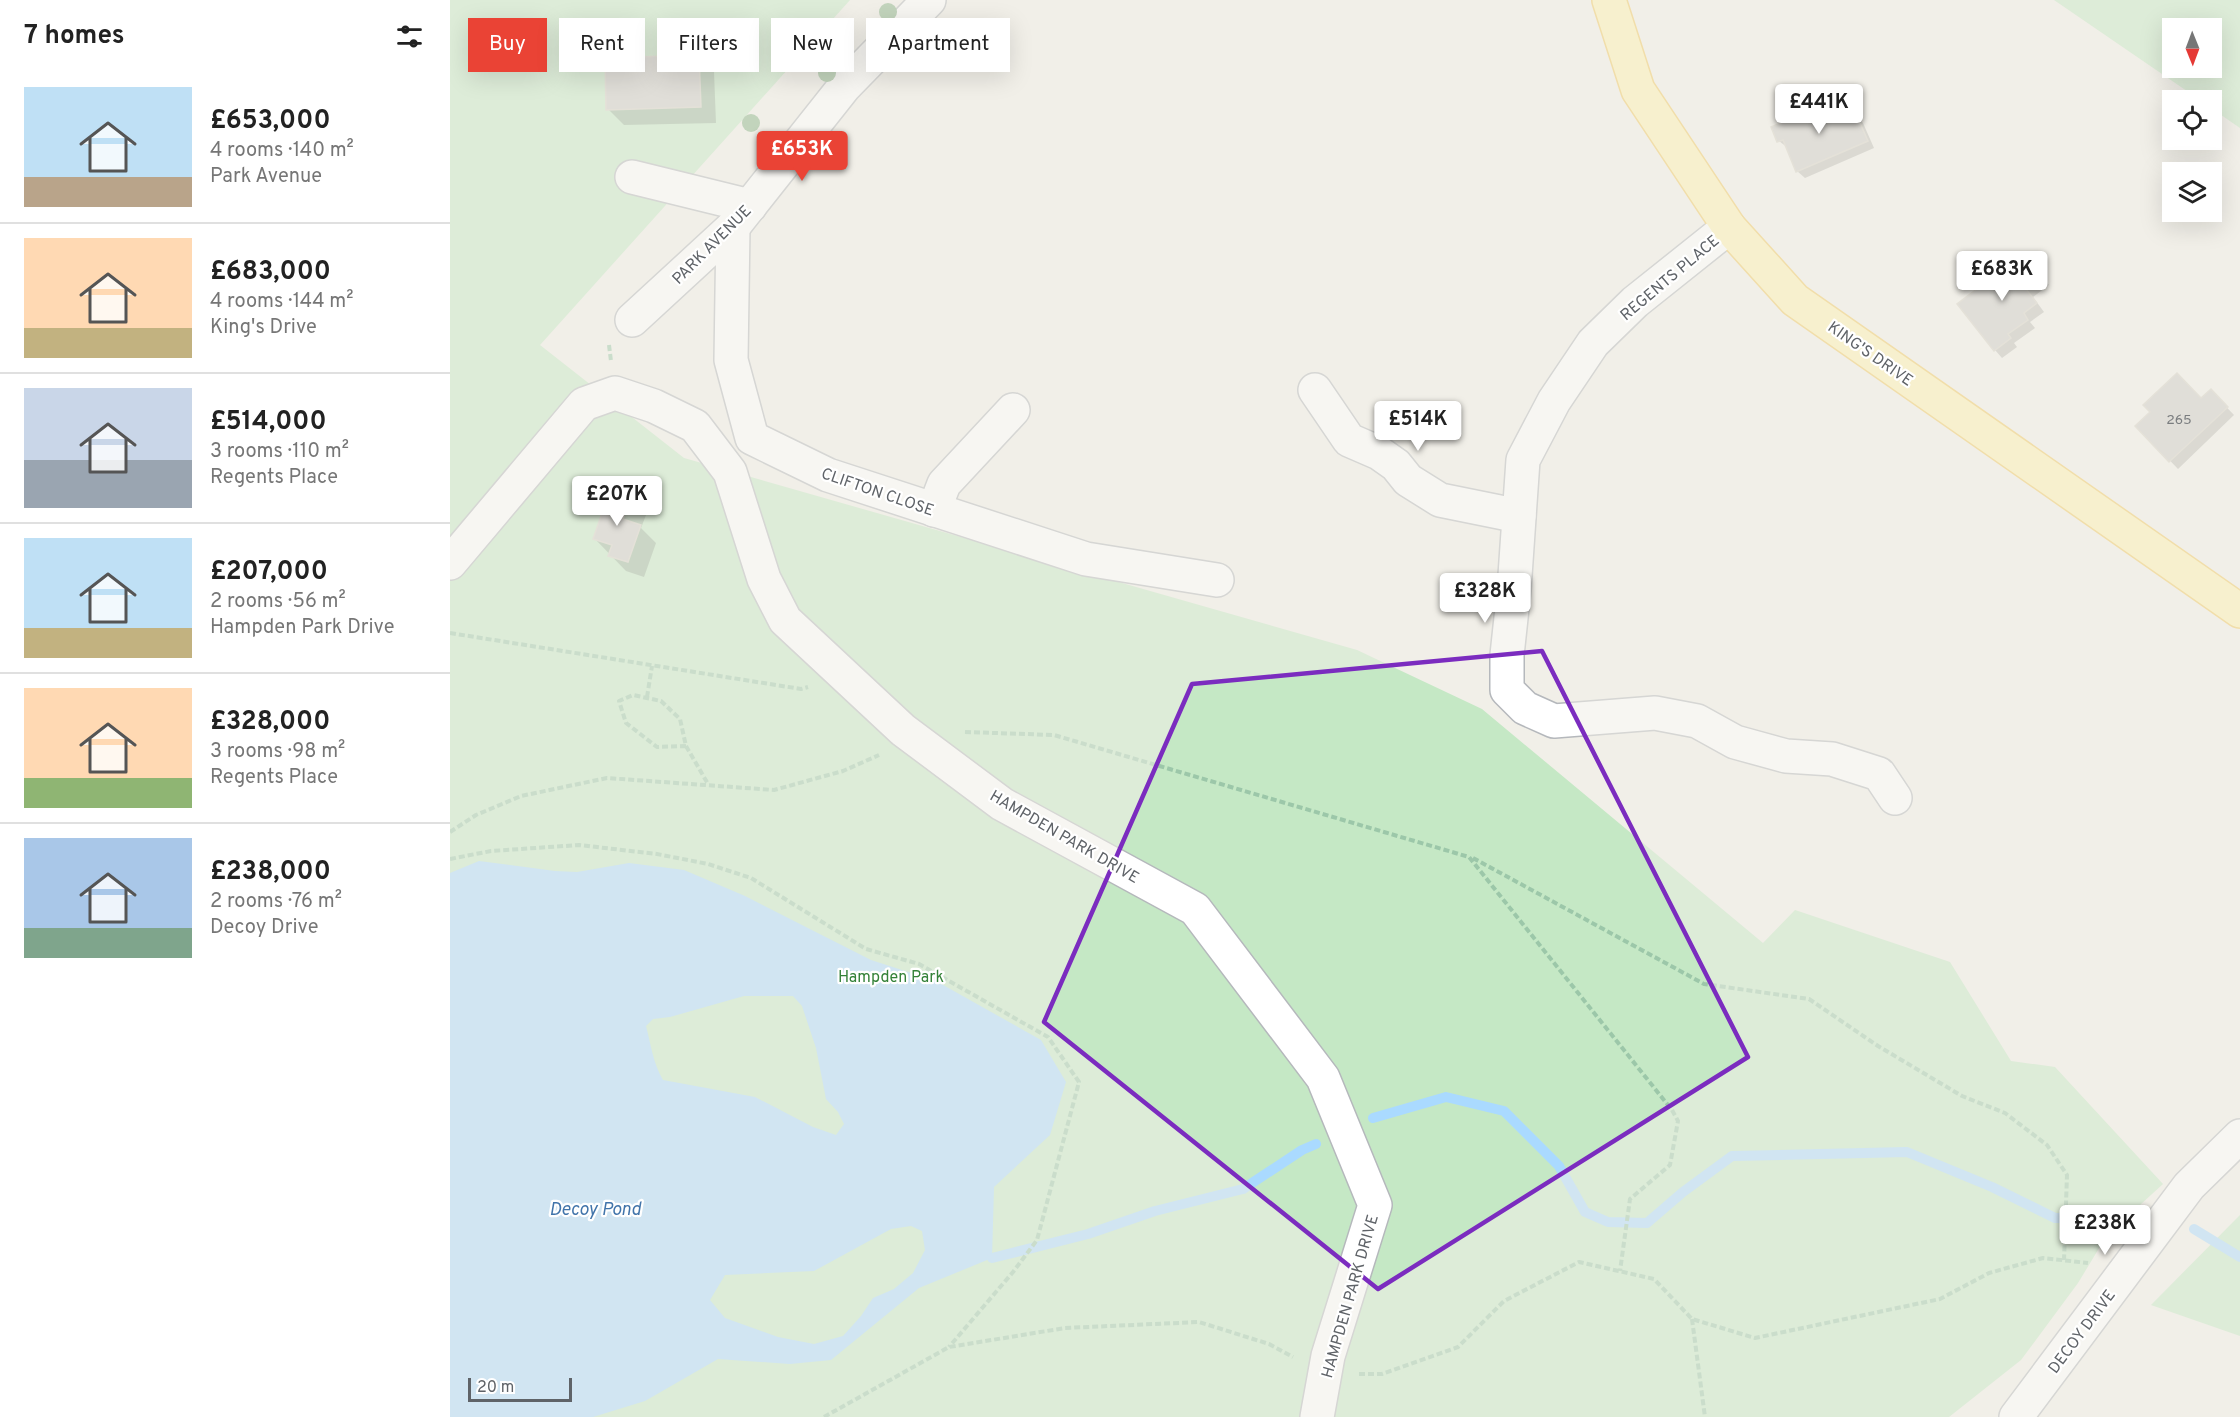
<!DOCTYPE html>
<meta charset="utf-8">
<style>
:root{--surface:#fff;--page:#f6f6f6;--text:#222;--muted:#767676;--line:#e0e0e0;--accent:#ea4335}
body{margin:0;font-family:Overpass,sans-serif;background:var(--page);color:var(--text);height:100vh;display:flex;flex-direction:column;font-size:22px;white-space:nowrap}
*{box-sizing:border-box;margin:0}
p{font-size:20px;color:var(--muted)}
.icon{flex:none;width:33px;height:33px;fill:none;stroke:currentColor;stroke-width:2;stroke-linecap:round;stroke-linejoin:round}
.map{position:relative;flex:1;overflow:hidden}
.sheet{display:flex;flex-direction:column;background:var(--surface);width:450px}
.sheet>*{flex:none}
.banner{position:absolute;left:18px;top:18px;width:570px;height:54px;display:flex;gap:12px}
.needle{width:39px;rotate:179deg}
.controls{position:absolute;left:1712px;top:18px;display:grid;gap:12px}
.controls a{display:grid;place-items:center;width:60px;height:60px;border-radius:0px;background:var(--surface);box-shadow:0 6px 24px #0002;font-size:30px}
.scale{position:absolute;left:18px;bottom:15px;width:104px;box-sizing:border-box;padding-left:6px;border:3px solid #5f6368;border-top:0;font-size:16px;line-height:21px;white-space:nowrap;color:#5f6368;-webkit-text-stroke:4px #fff;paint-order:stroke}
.price{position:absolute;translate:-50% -51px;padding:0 14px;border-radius:6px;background:#fff;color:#222;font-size:20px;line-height:39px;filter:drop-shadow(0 2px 3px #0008)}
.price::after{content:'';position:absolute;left:50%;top:36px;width:18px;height:14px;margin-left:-9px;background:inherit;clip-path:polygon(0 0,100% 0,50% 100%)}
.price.current{background:var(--accent);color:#fff}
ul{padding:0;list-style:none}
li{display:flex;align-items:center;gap:18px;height:150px;padding:0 24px}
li+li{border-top:2px solid var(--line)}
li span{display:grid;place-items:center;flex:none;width:168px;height:120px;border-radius:0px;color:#555}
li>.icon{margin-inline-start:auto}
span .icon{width:72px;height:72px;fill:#fffc;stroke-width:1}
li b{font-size:26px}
h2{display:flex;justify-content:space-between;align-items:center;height:72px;padding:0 24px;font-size:26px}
.chip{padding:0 21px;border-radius:0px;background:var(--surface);box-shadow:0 6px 24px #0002;font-size:21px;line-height:54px}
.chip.current{background:var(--accent);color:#fff}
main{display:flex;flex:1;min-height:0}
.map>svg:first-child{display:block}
.green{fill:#c5e8c5;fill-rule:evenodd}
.water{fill:#aadaff;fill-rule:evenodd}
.shadow{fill:#0003}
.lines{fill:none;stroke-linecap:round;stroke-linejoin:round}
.stream{stroke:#aadaff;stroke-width:10}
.building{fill:#cccac5;stroke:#d6d1c6;stroke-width:1.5}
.minor-casing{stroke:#b5b8bc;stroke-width:36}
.major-casing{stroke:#f2c960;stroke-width:36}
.path{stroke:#9cc7a9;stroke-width:4;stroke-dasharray:6 3;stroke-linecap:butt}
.minor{stroke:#fff;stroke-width:33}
.major{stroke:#fff2af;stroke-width:33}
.tree{fill:#89b387}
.marked{fill:none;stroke:#7b2cbf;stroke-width:4.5;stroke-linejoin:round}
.labels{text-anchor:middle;stroke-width:4.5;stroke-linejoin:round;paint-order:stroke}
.number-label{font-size:14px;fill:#7a7d7f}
.street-label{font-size:16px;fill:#5f6368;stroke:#fff}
.park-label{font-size:16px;fill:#348238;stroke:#fff}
.water-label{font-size:18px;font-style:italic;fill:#4174aa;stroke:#fff}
</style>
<main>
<section class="sheet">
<h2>7 homes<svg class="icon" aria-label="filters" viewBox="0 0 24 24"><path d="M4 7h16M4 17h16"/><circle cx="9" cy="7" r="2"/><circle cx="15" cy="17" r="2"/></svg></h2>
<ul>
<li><span style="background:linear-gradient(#bfe0f5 75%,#b9a48a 0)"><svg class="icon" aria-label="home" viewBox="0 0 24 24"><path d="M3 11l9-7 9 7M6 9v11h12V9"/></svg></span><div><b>£653,000</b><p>4 rooms · 140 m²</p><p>Park Avenue</p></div></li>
<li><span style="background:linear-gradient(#ffd9b3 75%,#c2b280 0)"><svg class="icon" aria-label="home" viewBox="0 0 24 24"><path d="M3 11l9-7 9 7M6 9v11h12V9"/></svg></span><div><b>£683,000</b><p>4 rooms · 144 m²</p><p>King's Drive</p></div></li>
<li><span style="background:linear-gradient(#c9d6e8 60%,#9aa5b1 0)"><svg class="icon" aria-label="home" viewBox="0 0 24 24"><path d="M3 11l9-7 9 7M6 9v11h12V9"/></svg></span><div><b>£514,000</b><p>3 rooms · 110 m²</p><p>Regents Place</p></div></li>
<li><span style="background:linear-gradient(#bfe0f5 75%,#c2b280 0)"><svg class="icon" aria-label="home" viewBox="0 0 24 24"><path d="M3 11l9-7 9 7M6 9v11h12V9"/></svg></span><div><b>£207,000</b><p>2 rooms · 56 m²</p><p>Hampden Park Drive</p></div></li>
<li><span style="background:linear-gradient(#ffd9b3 75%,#8fb573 0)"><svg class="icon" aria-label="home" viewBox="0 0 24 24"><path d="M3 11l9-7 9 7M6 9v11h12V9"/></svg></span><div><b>£328,000</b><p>3 rooms · 98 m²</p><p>Regents Place</p></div></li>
<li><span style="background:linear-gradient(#a9c7e8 75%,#7fa58c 0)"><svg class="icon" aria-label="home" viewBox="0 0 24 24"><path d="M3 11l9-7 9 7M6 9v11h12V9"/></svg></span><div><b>£238,000</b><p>2 rooms · 76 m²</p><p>Decoy Drive</p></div></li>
</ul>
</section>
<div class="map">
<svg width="1790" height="1417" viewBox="0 0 1790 1417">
<rect width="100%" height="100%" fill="#f1efe8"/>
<g class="green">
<path d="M0 0H400L90 345 234 458 907 650 1032 709 1313 943 1345 910 1500 962 1561 1061 1605 1067 1713 1184 1657 1235 1628 1283 1571 1360 1499 1417H0Z"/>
<path d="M1604 0H1790V128L1761 108V100H1750ZM1722 28H1761V68H1722Z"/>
<path d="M1790 1215V1336L1701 1305Z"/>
</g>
<path class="water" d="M29 861 105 871 127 872 179 863 234 870 295 896 421 960 486 981 591 1040 616 1082 600 1135 544 1187 542 1258 469 1288 381 1360 340 1364 268 1359 195 1401 143 1417H0V873ZM294 996H343L352 1006 366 1048 376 1099 388 1112 394 1124 386 1135 363 1127 305 1097 213 1080C203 1063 201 1045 196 1026L203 1019 220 1017ZM461 1226 472 1231 475 1250 463 1273 444 1289 423 1298 411 1316 393 1336 364 1344 328 1337 275 1318 260 1300 275 1275 364 1271 441 1229Z"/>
<g class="shadow">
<path d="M248 56 264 72 266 123 174 125 158 109Z"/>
<path d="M1385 102 1392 110 1397 119 1406 115 1413 123 1424 148 1355 178 1347 171 1338 148 1329 141Z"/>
<path d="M1577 257 1599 285 1583 297 1594 312 1580 322 1585 328 1564 343 1567 347 1552 358 1545 350 1560 269Z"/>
<path d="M1761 391 1784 415 1728 469 1687 426 1751 400Z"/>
<path d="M180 499 196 515 191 528 206 543 194 577 176 571 145 539Z"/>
</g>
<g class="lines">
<g class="stream">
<path d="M923 1118 996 1097 1054 1111 1109 1166 1135 1212 1158 1222 1197 1223 1233 1192 1282 1156 1457 1152 1542 1187 1605 1218 1688 1217"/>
<path d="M1744 1229 1790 1257"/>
<path d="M542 1258 638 1234 705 1211 793 1189 852 1150 866 1144"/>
</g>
</g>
<g class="building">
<path d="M249 55 251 107 156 110 155 58Z"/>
<path d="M1385 100 1393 119 1406 114 1418 141 1346 172 1333 140 1327 142 1321 127Z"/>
<path d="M1577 255 1593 276 1576 289 1587 303 1574 313 1578 320 1558 334 1561 338 1544 351 1507 304 1559 265 1560 268Z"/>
<path d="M1727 373 1751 398 1761 389 1778 407 1719 462 1685 426 1700 412 1693 405Z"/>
<path d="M160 490 181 497 173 519 191 525 178 562 158 556 162 545 143 539Z"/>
</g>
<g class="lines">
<defs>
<g id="minor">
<path d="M182 177 300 206"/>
<path d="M283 227 281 360 302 438 378 475 636 559 767 580"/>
<path d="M1279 227 1185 302 1143 343 1104 401 1073 460 1064 590 1057 655V690L1075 708 1104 721 1205 713 1247 721 1285 742 1336 756 1382 759 1429 774 1445 798"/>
<path d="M182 320 283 227 394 87 479 0"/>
<path d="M865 390 899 440 929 453 946 465 958 480 990 500 1069 516"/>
<path d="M484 510 494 484 563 410"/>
<path d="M0 563 134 404 165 393 204 406 245 426 280 472 314 579 335 620 453 730 552 804 745 909 873 1078 925 1205 878 1356 867 1417"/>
<path d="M1566 1417 1739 1186 1790 1136"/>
</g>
<path id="major" d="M1159 0 1188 90 1279 227 1345 300 1790 611"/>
</defs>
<use href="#minor" class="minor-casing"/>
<use href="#major" class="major-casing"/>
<g class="path">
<path d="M159 345 161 361"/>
<path d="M0 633 351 689 358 687"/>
<path d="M197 697 202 666"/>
<path d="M515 732 604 735 1019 857 1222 1110 1228 1121 1220 1165 1180 1199 1170 1271"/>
<path d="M236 746 207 747 176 723 169 701 183 695 211 701 230 719 236 746 258 784"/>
<path d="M0 832 26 815 71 796 157 778 324 790 393 771 429 755"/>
<path d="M1023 858 1254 984 1359 999 1428 1046 1512 1096 1555 1113 1597 1145 1617 1175 1614 1260"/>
<path d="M0 859 41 851 129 845 207 854 258 864 301 878 416 949 469 964 598 1037 629 1082 587 1240 563 1272 499 1347"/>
<path d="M1242 1319 1255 1417"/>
<path d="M909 1374H932L1008 1347 1054 1301 1129 1262 1204 1279 1242 1319 1305 1338 1490 1299 1539 1273 1593 1258 1638 1263"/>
<path d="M374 1417 499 1347 615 1328 749 1322 819 1344 843 1357"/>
</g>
<use href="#minor" class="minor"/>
<use href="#major" class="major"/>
</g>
<g class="tree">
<circle cx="438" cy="12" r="9"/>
<circle cx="377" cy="73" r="9"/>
<circle cx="301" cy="123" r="9"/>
</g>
<path d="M0 0H1790V1417H0ZM1092 651 1298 1057 928 1289 594 1022 742 684Z" fill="#f1efe8" fill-opacity=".55" fill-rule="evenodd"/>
<path class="marked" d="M1092 651 1298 1057 928 1289 594 1022 742 684Z"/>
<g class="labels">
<g class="number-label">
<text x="1729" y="424">265</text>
</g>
<g class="street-label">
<text transform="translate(261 244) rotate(-45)" y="6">PARK AVENUE</text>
<text transform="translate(1219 277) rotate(-40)" y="6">REGENTS PLACE</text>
<text transform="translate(1421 353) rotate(35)" y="6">KING'S DRIVE</text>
<text transform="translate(428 491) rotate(19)" y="6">CLIFTON CLOSE</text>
<text transform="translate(615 836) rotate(30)" y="6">HAMPDEN PARK DRIVE</text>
<text transform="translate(899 1296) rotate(-74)" y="6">HAMPDEN PARK DRIVE</text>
<text transform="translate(1631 1331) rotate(-53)" y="6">DECOY DRIVE</text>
</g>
<g class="park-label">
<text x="441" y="982">Hampden Park</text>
</g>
<g class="water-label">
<text x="145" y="1215">Decoy Pond</text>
</g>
</g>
</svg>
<div class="controls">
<a><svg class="needle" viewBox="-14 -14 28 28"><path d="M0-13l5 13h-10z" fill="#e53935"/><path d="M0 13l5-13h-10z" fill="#767676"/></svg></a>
<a><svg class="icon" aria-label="locate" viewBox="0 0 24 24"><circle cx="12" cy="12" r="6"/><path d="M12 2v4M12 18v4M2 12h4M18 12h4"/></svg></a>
<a><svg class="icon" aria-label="layers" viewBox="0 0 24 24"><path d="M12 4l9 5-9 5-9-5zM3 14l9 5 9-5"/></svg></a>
</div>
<div class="scale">20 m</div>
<b class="price" style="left:1369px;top:135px">£441K</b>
<b class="price current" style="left:352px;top:182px">£653K</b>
<b class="price" style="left:1552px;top:302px">£683K</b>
<b class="price" style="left:968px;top:452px">£514K</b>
<b class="price" style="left:167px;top:527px">£207K</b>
<b class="price" style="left:1035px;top:624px">£328K</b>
<b class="price" style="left:1655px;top:1256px">£238K</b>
<div class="banner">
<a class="chip current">Buy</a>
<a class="chip">Rent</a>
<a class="chip">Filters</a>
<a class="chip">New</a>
<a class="chip">Apartment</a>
</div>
</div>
</main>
